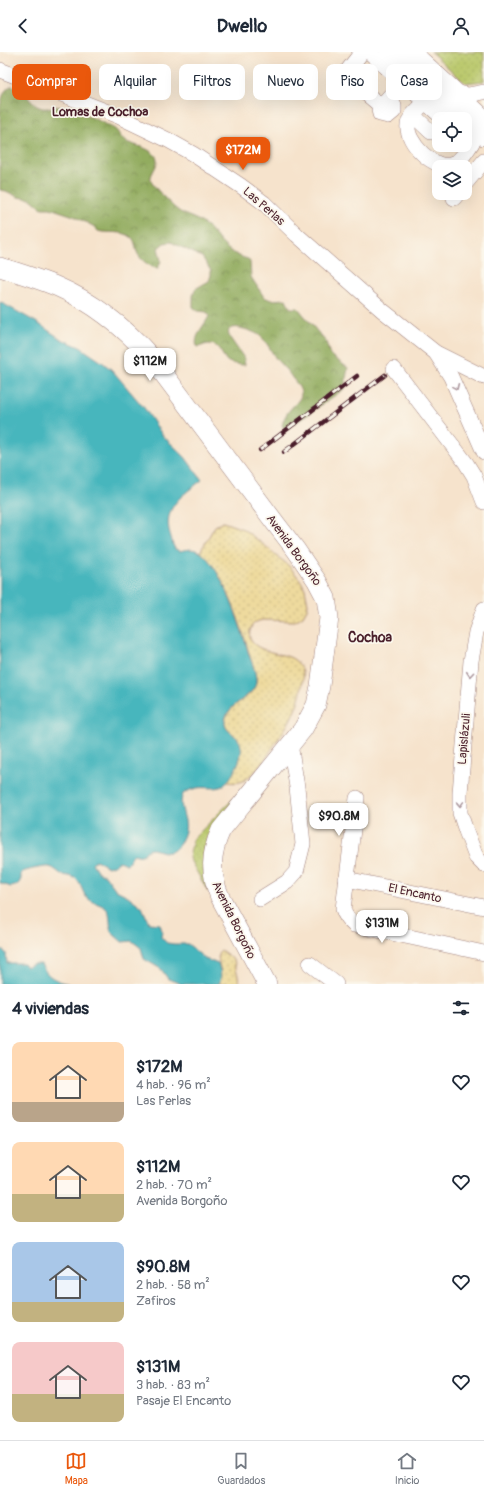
<!DOCTYPE html>
<html lang="es">
<meta charset="utf-8">
<style>
:root{--surface:#fff;--page:#f6f6f7;--text:#1f2937;--muted:#747a83;--line:#e0e1e3;--accent:#ea580c}
body{margin:0;font-family:Pangolin,sans-serif;background:var(--page);color:var(--text);height:100vh;display:flex;flex-direction:column;font-size:15px;white-space:nowrap}
*{box-sizing:border-box;margin:0}
p{font-size:13px;color:var(--muted)}
.icon{flex:none;width:22px;height:22px;fill:none;stroke:currentColor;stroke-width:2;stroke-linecap:round;stroke-linejoin:round}
.map{position:relative;height:932px;overflow:hidden}
.drawer{display:flex;flex-direction:column;background:var(--surface);flex:1}
.drawer>*{flex:none}
.hud{position:absolute;left:12px;top:12px;width:460px;height:36px;display:flex;gap:8px}
.tools{position:absolute;left:432px;top:60px;display:grid;gap:8px}
.tools a{display:grid;place-items:center;width:40px;height:40px;border-radius:8px;background:var(--surface);box-shadow:0 4px 16px #0002;font-size:20px}
.price{position:absolute;translate:-50% -34px;padding:0 9px;border-radius:8px;background:#fff;color:#222;font-size:13px;line-height:26px;filter:drop-shadow(0 1px 2px #0008)}
.price::after{content:'';position:absolute;left:50%;top:24px;width:12px;height:9px;margin-left:-6px;background:inherit;clip-path:polygon(0 0,100% 0,50% 100%)}
.price.current{background:var(--accent);color:#fff}
ul{padding:0;list-style:none}
li{display:flex;align-items:center;gap:12px;height:100px;padding:0 12px}
li span{display:grid;place-items:center;flex:none;width:112px;height:80px;border-radius:8px;color:#555}
li>.icon{margin-inline-start:auto}
span .icon{width:48px;height:48px;fill:#fffc;stroke-width:1}
li b{font-size:17px}
h2{display:flex;justify-content:space-between;align-items:center;height:48px;padding:0 12px;font-size:17px}
.pill{padding:0 14px;border-radius:8px;background:var(--surface);box-shadow:0 4px 16px #0002;font-size:14px;line-height:36px}
.pill.current{background:var(--accent);color:#fff}
header{display:flex;justify-content:space-between;align-items:center;height:52px;padding:0 12px;background:var(--surface);font-size:18px;font-weight:700}
.tabs{display:flex;justify-content:space-around;align-items:center;height:56px;border-top:1px solid var(--line);background:var(--surface);font-size:11px;color:var(--muted)}
.tabs a{display:grid;justify-items:center;gap:2px}
.tabs .current{color:var(--accent)}
.map>svg:first-child{display:block}
.grass{fill:url(#grass-dots);stroke:#82744a}
.forest{fill:url(#forest-crowns);stroke:#6e6644}
.sand{fill:url(#sand-dots);stroke:#9c7c64}
.water{fill:#46b6bd;stroke:#486a74}
.lines{fill:none;stroke-linecap:round;stroke-linejoin:round}
.minor-casing{stroke:#a0817c;stroke-width:16}
.major-casing{stroke:#a0817c;stroke-width:20}
.minor{stroke:#fff;stroke-width:15}
.major{stroke:#fff;stroke-width:19}
.rail-casing{stroke:#4a1f2b;stroke-width:4.5}
.rail{stroke:#fbf7ec;stroke-width:3;stroke-dasharray:9;stroke-linecap:butt}
.oneway{stroke:#ae9aa0}
.labels{text-anchor:middle;stroke-width:3.5;stroke-linejoin:round;paint-order:stroke}
.street-label{font-size:12px;fill:#4a1f2b;stroke:#fbf7ec}
.neighbourhood-label{font-size:13px;font-weight:bold;fill:#4a1f2b;stroke:#fbf7ec}
.quarter-label{font-size:14px;font-weight:bold;fill:#4a1f2b;stroke:#fbf7ec}
</style>
<header><svg class="icon" aria-label="back" viewBox="0 0 24 24"><path d="M15 5l-7 7 7 7"/></svg>Dwello<svg class="icon" aria-label="person" viewBox="0 0 24 24"><circle cx="12" cy="8" r="4"/><path d="M4 21q1-7 8-7t8 7"/></svg></header>
<div class="map">
<svg width="484" height="932" viewBox="0 0 484 932">
<defs>
<pattern id="grass-dots" width="8" height="8" patternUnits="userSpaceOnUse"><rect width="8" height="8" fill="#b9c86a"/><path d="M2 2h.1M6 6h.1" fill="none" stroke="#a1ab5c" stroke-width="1.8" stroke-linecap="round"/></pattern>
<pattern id="forest-crowns" width="20" height="18" patternUnits="userSpaceOnUse"><rect width="20" height="18" fill="#92ac5e"/><path d="M2 6a3 3 0 1 1 6 0M12 15a3 3 0 1 1 6 0" fill="none" stroke="#798b4e"/></pattern>
<pattern id="sand-dots" width="8" height="8" patternUnits="userSpaceOnUse"><rect width="8" height="8" fill="#eeda9e"/><path d="M2 2h.1M6 6h.1" fill="none" stroke="#cebb88" stroke-width="1.8" stroke-linecap="round"/></pattern>
</defs>
<rect width="100%" height="100%" fill="#fbf7ec"/>
<filter id="ink" filterUnits="userSpaceOnUse"><feTurbulence type="fractalNoise" baseFrequency=".025" numOctaves="2"/><feDisplacementMap in="SourceGraphic" scale="8" xChannelSelector="R" yChannelSelector="G"/><feConvolveMatrix kernelMatrix="1 2 1 2 8 2 1 2 1" color-interpolation-filters="sRGB"/></filter>
<filter id="wash" filterUnits="userSpaceOnUse"><feTurbulence type="fractalNoise" baseFrequency=".012" numOctaves="4" result="noise"/><feDisplacementMap in="SourceGraphic" scale="16" xChannelSelector="R" yChannelSelector="G"/><feGaussianBlur stdDeviation="0.9" result="paint"/><feColorMatrix in="noise" values="0 0 0 0 0 0 0 0 0 0 0 0 0 0 0 0 0 1.4 0 .05"/><feComposite in="paint" operator="in"/></filter>
<g filter="url(#wash)">
<rect width="100%" height="100%" fill="#f6e3cc"/>
<g class="grass">
<path d="M431 0H484V29L465 31Z"/>
<path d="M238 742C210 780 196 790 208 840L189 806 193 787Z"/>
</g>
<path class="forest" d="M11 34C26 34 28 53 42 56 48 57 54 54 60 55 68 56 73 60 80 62 83 64 88 64 91 65 99 68 106 73 113 76 119 79 120 86 125 89 134 94 144 94 153 101 165 112 146 121 152 131 157 138 175 158 182 161 189 165 198 167 204 172 210 176 214 182 218 187 226 197 236 204 248 207L250 210 251 225 264 245 271 248 286 247 290 256H298L326 290 330 303 348 316 344 337 303 366 288 375 285 376 282 374C284 358 300 351 301 343 302 338 296 330 293 327 289 320 282 314 277 308 271 300 267 289 259 283 253 279 221 267 230 286L244 306 245 313C241 313 231 312 227 309 221 303 220 292 209 292 205 292 201 295 197 295 193 284 205 273 209 264L207 260 198 259 193 255V244L195 237 209 229 211 223V219L202 205 171 190 164 191 158 196 161 209 158 216C150 215 140 208 137 200 135 195 136 189 131 185 122 178 108 182 98 179L93 174 74 164 50 156H42L31 147 18 145 6 139 0 138V55C2 47 3 38 11 34Z"/>
<g class="sand">
<path d="M223 470 243 477 264 493 289 514 301 529 305 537 308 552 307 557 303 564 295 569 263 568C257 569 253 571 251 576 242 598 277 600 289 605 295 607 302 614 303 620 304 624 303 628 302 633 299 657 286 676 273 695 265 707 258 720 245 728 240 731 233 731 227 730L240 706C239 700 239 690 235 685 231 678 223 678 225 668 229 650 253 647 256 631 257 623 252 612 250 604 241 574 225 520 200 500L215 474Z"/>
<path d="M221 898 234 908 240 932H219C223 922 218 911 218 901Z"/>
</g>
<g class="water">
<path d="M0 250 36 270 61 287 80 295 102 310 112 318 145 357 163 384 185 405 202 428C183 443 162 455 170 482 172 487 172 492 175 497L180 499C187 497 193 496 200 500 222 514 242 578 249 603 252 611 256 620 256 629 256 645 228 650 225 668 223 678 233 681 238 687 247 700 235 719 228 729 220 740 208 734 197 736 192 737 187 739 183 742 177 755 188 765 185 779 184 784 181 789 179 793 176 796 173 800 169 800 164 801 158 798 153 797 143 796 147 807 134 802L131 805 130 810 126 812 119 809 114 813 108 815 96 808 92 811 98 820 105 823 116 838 128 844 142 855 149 871 160 872 162 879 161 885 167 891 174 892H188L205 907 218 912C221 919 222 925 219 932H181L177 930 168 927 161 917 144 907 141 896 132 889 122 890 111 880C110 875 110 862 108 859 105 853 96 852 90 848 82 843 83 835 77 828 74 824 68 824 63 823 59 822 55 816 50 815 45 814 25 818 21 821V827L18 833 11 835 0 831Z"/>
<path d="M0 896 6 901 7 911H23L26 915 33 912H41C48 926 55 928 69 932H0Z"/>
</g>
</g>
<g filter="url(#ink)">
<g class="lines">
<defs>
<g id="minor">
<path d="M362 0 344 23 381 54 402 30"/>
<path d="M369 0 444 67"/>
<path d="M0 18 118 64 168 88 193 102 241 134 264 151 297 183 382 258 436 301 484 325"/>
<path d="M454 40 468 43 484 40"/>
<path d="M425 50C419 57 410 63 408 72 405 90 435 120 453 112 462 108 467 98 472 91"/>
<path d="M381 54 379 58 380 62 388 64 394 59V54L392 50"/>
<path d="M413 63 431 80"/>
<path d="M465 132 484 109"/>
<path d="M454 146 458 141"/>
<path d="M436 301 451 325 484 400"/>
<path d="M394 317 466 411 474 424 484 450"/>
<path d="M484 557 476 580 471 609 460 741V761L466 779 476 805 484 813"/>
<path d="M357 746 343 857C345 864 348 868 354 873L484 901"/>
<path d="M346 827 484 855"/>
<path d="M260 847 287 830 296 820 303 792 297 735 290 692"/>
<path d="M310 912 336 932"/>
</g>
<g id="major">
<path d="M389 0 465 67"/>
<path d="M411 0 484 67"/>
<path d="M465 67 484 84"/>
<path d="M0 215C19 221 39 227 58 235 95 251 125 276 151 305L276 472 296 498 317 529 326 546 329 566 320 634 316 653 303 677 221 778C210 802 210 821 220 845L267 932"/>
</g>
</defs>
<use href="#minor" class="minor-casing"/>
<use href="#major" class="major-casing"/>
<use href="#minor" class="minor"/>
<use href="#major" class="major"/>
<defs>
<g id="rail">
<path d="M260 398 357 324"/>
<path d="M284 400 385 323"/>
</g>
</defs>
<use href="#rail" class="rail-casing"/>
<use href="#rail" class="rail"/>
</g>
<defs><path id="oneway-chevron" d="M-2-3.5L2.5 0L-2 3.5" fill="none" stroke-width="1.6" stroke-linecap="round" stroke-linejoin="round"/></defs>
<g class="oneway">
<use href="#oneway-chevron" transform="translate(456 335) rotate(66)"/>
<use href="#oneway-chevron" transform="translate(470 622) rotate(95)"/>
<use href="#oneway-chevron" transform="translate(460 752) rotate(88)"/>
</g>
</g>
<g class="labels">
<g class="street-label">
<text transform="translate(264 154) rotate(41)" y="4">Las Perlas</text>
<text transform="translate(294 498) rotate(54)" y="4">Avenida Borgoño</text>
<text transform="translate(464 687) rotate(-85)" y="4">Lapislázuli</text>
<text transform="translate(415 841) rotate(12)" y="4">El Encanto</text>
<text transform="translate(234 868) rotate(64)" y="4">Avenida Borgoño</text>
</g>
<g class="neighbourhood-label">
<text x="100" y="64">Lomas de Cochoa</text>
</g>
<g class="quarter-label">
<text x="370" y="590">Cochoa</text>
</g>
</g>
</svg>
<div class="tools">
<a><svg class="icon" aria-label="locate" viewBox="0 0 24 24"><circle cx="12" cy="12" r="6"/><path d="M12 2v4M12 18v4M2 12h4M18 12h4"/></svg></a>
<a><svg class="icon" aria-label="layers" viewBox="0 0 24 24"><path d="M12 4l9 5-9 5-9-5zM3 14l9 5 9-5"/></svg></a>
</div>
<b class="price current" style="left:243px;top:119px">$172M</b>
<b class="price" style="left:150px;top:330px">$112M</b>
<b class="price" style="left:339px;top:785px">$90.8M</b>
<b class="price" style="left:382px;top:892px">$131M</b>
<div class="hud">
<a class="pill current">Comprar</a>
<a class="pill">Alquilar</a>
<a class="pill">Filtros</a>
<a class="pill">Nuevo</a>
<a class="pill">Piso</a>
<a class="pill">Casa</a>
</div>
</div>
<section class="drawer">
<h2>4 viviendas<svg class="icon" aria-label="filters" viewBox="0 0 24 24"><path d="M4 7h16M4 17h16"/><circle cx="9" cy="7" r="2"/><circle cx="15" cy="17" r="2"/></svg></h2>
<ul>
<li><span style="background:linear-gradient(#ffd9b3 75%,#b9a48a 0)"><svg class="icon" aria-label="home" viewBox="0 0 24 24"><path d="M3 11l9-7 9 7M6 9v11h12V9"/></svg></span><div><b>$172M</b><p>4 hab. · 96 m²</p><p>Las Perlas</p></div><svg class="icon" aria-label="heart" viewBox="0 0 24 24"><path d="M12 20l-8-8c-3-5 5-10 8-4 3-6 11-1 8 4z"/></svg></li>
<li><span style="background:linear-gradient(#ffd9b3 65%,#c2b280 0)"><svg class="icon" aria-label="home" viewBox="0 0 24 24"><path d="M3 11l9-7 9 7M6 9v11h12V9"/></svg></span><div><b>$112M</b><p>2 hab. · 70 m²</p><p>Avenida Borgoño</p></div><svg class="icon" aria-label="heart" viewBox="0 0 24 24"><path d="M12 20l-8-8c-3-5 5-10 8-4 3-6 11-1 8 4z"/></svg></li>
<li><span style="background:linear-gradient(#a9c7e8 75%,#c2b280 0)"><svg class="icon" aria-label="home" viewBox="0 0 24 24"><path d="M3 11l9-7 9 7M6 9v11h12V9"/></svg></span><div><b>$90.8M</b><p>2 hab. · 58 m²</p><p>Zafiros</p></div><svg class="icon" aria-label="heart" viewBox="0 0 24 24"><path d="M12 20l-8-8c-3-5 5-10 8-4 3-6 11-1 8 4z"/></svg></li>
<li><span style="background:linear-gradient(#f6c9c9 65%,#c2b280 0)"><svg class="icon" aria-label="home" viewBox="0 0 24 24"><path d="M3 11l9-7 9 7M6 9v11h12V9"/></svg></span><div><b>$131M</b><p>3 hab. · 83 m²</p><p>Pasaje El Encanto</p></div><svg class="icon" aria-label="heart" viewBox="0 0 24 24"><path d="M12 20l-8-8c-3-5 5-10 8-4 3-6 11-1 8 4z"/></svg></li>
</ul>
</section>
<nav class="tabs">
<a class="current"><svg class="icon" aria-label="map" viewBox="0 0 24 24"><path d="M3 6l6-2 6 2 6-2v14l-6 2-6-2-6 2zM9 4v14M15 6v14"/></svg>Mapa</a>
<a><svg class="icon" aria-label="saved" viewBox="0 0 24 24"><path d="M7 4h10v16l-5-4-5 4z"/></svg>Guardados</a>
<a><svg class="icon" aria-label="home" viewBox="0 0 24 24"><path d="M3 11l9-7 9 7M6 9v11h12V9"/></svg>Inicio</a>
</nav>
